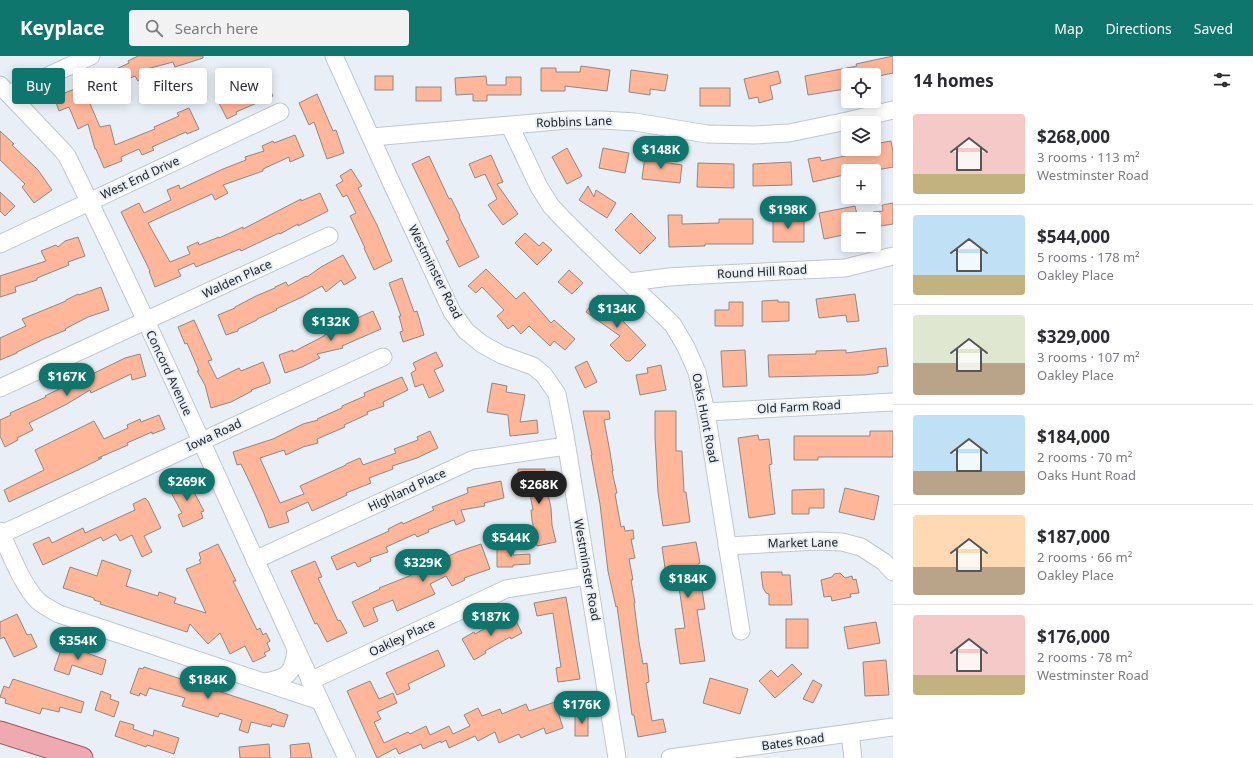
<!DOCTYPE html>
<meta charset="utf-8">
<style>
:root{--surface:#fff;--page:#f2f2f3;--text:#2b2b33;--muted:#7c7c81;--line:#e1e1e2;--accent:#0f766e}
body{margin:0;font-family:"Noto Sans",sans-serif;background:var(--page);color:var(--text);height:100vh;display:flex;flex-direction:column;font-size:15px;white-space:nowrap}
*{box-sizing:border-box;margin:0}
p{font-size:13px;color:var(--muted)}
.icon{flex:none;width:22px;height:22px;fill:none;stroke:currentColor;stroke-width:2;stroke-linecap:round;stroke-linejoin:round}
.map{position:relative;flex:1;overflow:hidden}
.drawer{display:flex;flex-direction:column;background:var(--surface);width:360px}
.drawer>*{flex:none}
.top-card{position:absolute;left:12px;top:12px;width:380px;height:36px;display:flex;gap:8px}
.controls{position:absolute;left:841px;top:12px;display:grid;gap:8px}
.controls a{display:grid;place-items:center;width:40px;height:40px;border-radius:4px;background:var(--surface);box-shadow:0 2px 10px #0003;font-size:20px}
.price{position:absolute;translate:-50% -34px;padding:0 9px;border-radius:14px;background:var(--accent);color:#fff;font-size:13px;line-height:26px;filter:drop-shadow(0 1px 2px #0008)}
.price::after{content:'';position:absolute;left:50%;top:24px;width:12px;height:9px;margin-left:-6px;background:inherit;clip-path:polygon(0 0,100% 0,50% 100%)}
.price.selected{background:#222;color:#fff}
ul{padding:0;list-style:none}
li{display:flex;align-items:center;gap:12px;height:100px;padding:0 20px}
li+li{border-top:1px solid var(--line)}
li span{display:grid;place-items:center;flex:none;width:112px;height:80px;border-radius:4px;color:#555}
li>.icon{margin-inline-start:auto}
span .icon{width:48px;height:48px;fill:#fffc;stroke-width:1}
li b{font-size:17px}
h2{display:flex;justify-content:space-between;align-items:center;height:48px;padding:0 20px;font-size:17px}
.chip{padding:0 14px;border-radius:4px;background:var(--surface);box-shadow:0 2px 10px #0003;font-size:14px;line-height:36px}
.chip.selected{background:var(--accent);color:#fff}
header{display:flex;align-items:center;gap:24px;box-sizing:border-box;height:56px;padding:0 20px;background:var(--accent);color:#fff}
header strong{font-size:19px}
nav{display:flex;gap:22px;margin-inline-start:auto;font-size:14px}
.search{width:280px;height:36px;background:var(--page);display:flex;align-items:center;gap:10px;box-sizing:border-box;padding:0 14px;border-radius:4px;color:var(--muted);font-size:15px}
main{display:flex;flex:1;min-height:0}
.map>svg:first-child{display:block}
.building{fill:#ffb699;stroke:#908784}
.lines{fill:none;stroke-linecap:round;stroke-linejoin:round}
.minor-casing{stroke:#c0c7ce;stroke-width:19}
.major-casing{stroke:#a0555d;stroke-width:23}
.minor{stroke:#fff;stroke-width:17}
.major{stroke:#efa9b0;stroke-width:21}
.labels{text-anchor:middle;stroke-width:4;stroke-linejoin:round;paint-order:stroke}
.street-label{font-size:12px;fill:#212426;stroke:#e9eff7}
</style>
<header>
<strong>Keyplace</strong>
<div class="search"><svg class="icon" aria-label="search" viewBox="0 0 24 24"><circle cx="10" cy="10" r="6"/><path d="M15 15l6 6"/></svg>Search here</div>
<nav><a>Map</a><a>Directions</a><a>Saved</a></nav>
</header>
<main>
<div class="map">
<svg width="893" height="702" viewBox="0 0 893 702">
<rect width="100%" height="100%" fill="#e9eff7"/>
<g class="building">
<path d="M138 0H203V2L175 11 173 6 147 13 150 20 138 25 135 20 100 36 101 38 88 43 100 71 110 69 115 89 155 73 154 71 179 60 177 57 189 52 199 73 187 78 186 76 152 91 154 94 142 99 139 93 121 101 122 105 104 112 96 93H95L88 68 78 73 69 51 59 55 54 41 80 31 81 34 104 25 101 20 129 7 128 5Z"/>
<path d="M893 0V17L874 21V19H843L845 33 808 39 805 20 857 10 856 8Z"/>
<path d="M581 10 610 14 607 35 565 30V35H541V12H556V16H580Z"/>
<path d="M631 14 668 19 665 35 650 33V39L629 36Z"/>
<path d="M778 15 781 27 770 30 773 43 759 47 758 41 749 43 744 23Z"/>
<rect x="375" y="20" width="18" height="14"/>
<path d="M486 20 487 29H506V21H521V39H487V45H473V38L456 39 455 22Z"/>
<path d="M264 22 273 40 236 56 237 58 227 63 217 43Z"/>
<rect x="416" y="31" width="25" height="14"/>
<rect x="700" y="32" width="30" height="18"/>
<path d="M317 38 333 75 336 74 344 97 327 103 314 66 309 69 299 47Z"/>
<path d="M0 75 14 88 12 89 38 114 52 134 34 147 22 131 25 128 0 104Z"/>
<path d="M295 79 304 100 290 106 289 101 263 113V115L223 129 228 137 215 144 212 138 148 167 170 206 190 198 187 191 198 186 199 189 219 181V182L243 171V173L301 143V145L320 137 328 155 298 170V168L280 178 279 177 241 195 240 193 196 211 194 207 178 214 181 220 155 231 149 215H150L121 156 139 147 144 157 171 144 167 134 179 129 180 133 223 113 246 104 245 101 264 95 262 90 273 85 274 87Z"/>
<path d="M891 85 893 96V111L872 115H843L844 119 813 126 808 103 820 101 821 105 854 98 853 93H874V88Z"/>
<path d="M567 92 582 120 567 128 552 101Z"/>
<path d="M603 92 629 97 625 117 599 112Z"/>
<path d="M491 99 503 126 497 128 518 158 503 169 488 149 497 143 485 118 475 122 469 108Z"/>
<path d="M645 99 662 101V106L682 109 680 127 642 123Z"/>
<path d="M429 100 449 143 451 142 460 160 459 161 479 201 459 211 446 185 449 184 412 108Z"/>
<path d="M791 106 792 129 753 130V108Z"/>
<path d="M698 107 734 108V132L697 131Z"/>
<path d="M351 113 362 130 358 132 377 169 392 205 374 214 364 192H365L350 160 356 157 347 139 343 141 336 129 343 125 340 120Z"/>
<path d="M588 130 594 141 596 134 616 147 607 162 579 144Z"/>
<path d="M0 136 15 150 5 160 0 155Z"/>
<path d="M893 147V168L875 171 873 156 883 155 882 149Z"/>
<path d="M855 150 858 163H848V178L824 183 819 157Z"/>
<path d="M631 157 656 182 640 198 615 174Z"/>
<path d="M786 158V164L804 163V186H773V159Z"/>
<path d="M668 159H682V168L719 167V163H753V188H705V190L669 191Z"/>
<path d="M525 177 539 190 543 186 552 194 537 209 515 187Z"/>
<path d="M78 181 85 200 68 206 69 209 37 222V224L15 231 16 236 0 241V220L46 205 41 195 56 189 58 191 65 185Z"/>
<path d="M343 199 356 222 344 229 341 224 326 236 322 230 302 241 276 253 277 254 257 263V264L238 273V275L226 279 218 259 235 252V251L256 240 275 232V231L286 226 288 230 306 220 307 221 321 211Z"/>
<path d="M486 213 516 243 524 236 551 267 554 264 575 283 565 294 554 285 550 290 529 270 521 278 513 269 508 273 497 260 504 254 482 231 476 237 468 230Z"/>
<path d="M569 214 583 227 572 238 558 226Z"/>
<path d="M402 222 414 256 417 255 424 279 403 286 400 276 403 275 399 260H401L389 227Z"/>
<path d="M101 231 109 254 88 261 65 273 66 274 44 283 17 296V297L0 304V282L26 270 22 263 66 245V244L78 238 79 239Z"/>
<path d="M855 238 859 265 847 266 846 259 819 262 816 243Z"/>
<path d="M598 239 622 256 619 261 646 289 630 305H626L610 289 620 280 586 256Z"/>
<path d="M778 244V246H789V265L762 266V245Z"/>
<path d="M729 246H743V270H715V254H729Z"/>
<path d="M373 255 381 273 342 290 343 292 317 298 320 302 302 311 285 317 279 299 293 294V296L324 280V279L346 274 343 266 355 262V263Z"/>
<path d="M194 264 212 304 208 305 217 323 239 312 241 315 263 306 270 323V327L251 334 252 335 231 346 211 352 205 329 197 315H199L187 287 185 288 178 271Z"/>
<path d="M886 292 888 310 878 311V317L865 319 769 321 768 299 816 298V295L846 294V297Z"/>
<path d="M745 294 747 330 723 331 721 295Z"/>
<path d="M436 296 443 310 434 314 444 335 429 342 423 328 415 331 411 317 416 314 413 307Z"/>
<path d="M140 298 146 320 132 324 131 318 91 337 90 334 67 348 29 367 33 374 17 382 18 384 5 391 0 380V364L11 359 10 357 46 341 45 340 77 324 78 325 125 302Z"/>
<path d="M587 305 597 326 585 332 575 311Z"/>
<path d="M661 309 666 334 640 339 636 319 648 317 647 312Z"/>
<path d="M402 321 408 334 383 346 384 350 367 356 368 358 344 369 345 371 317 383 318 387 303 391 286 399 284 394 260 402 280 447 304 438 300 430 346 409V408L360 402 363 409 396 397 394 393 418 384 417 381 430 375 438 392 417 402 392 410 393 413 369 422 371 427 346 437 347 439 312 455 308 446 286 456 289 466 269 472 264 458 252 431 241 408 237 409 233 396 273 383 303 368 318 364 317 363 342 352V350L365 340 364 337Z"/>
<path d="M492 327 507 330 506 336 525 339 520 366 537 364 538 377 510 380 508 359 487 356Z"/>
<path d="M583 355H609L610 363 604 364 610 396 613 415H612L617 437 615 438 621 471 624 470 625 475 633 474 634 483H631L635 502 629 503 633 524H631L635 547H634L639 586 643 608 647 607 649 626 646 627 652 665 663 663 666 676 638 681 634 659H632L617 550 616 551 608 515 600 448 591 399H592Z"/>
<path d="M655 355H676V395H682L684 436H686L690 466 663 470 658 436 655 381Z"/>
<path d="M159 359 165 373 152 378V376L127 387 128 389 98 402H102L78 414 9 446 4 434 44 414 35 394 94 365 104 383 128 372 127 369 140 363 141 366Z"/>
<path d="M870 375H893V401H818V404H794V380H870Z"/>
<path d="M758 379 759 384 769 383 772 408 769 409 775 458 749 462 738 382Z"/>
<path d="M518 413H545V425L551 452 552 469 556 486 537 490 532 464 531 454H533L528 427H518Z"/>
<path d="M186 421 204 455 201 456 203 462 183 471 178 459 182 457 168 431Z"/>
<path d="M501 425 504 442 484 447 485 450 461 454 465 465 456 469 454 464 428 474 429 476 417 481 415 478 386 491 388 496 370 502 371 505 358 511 355 506 337 514 331 501 389 475 388 473 402 466 403 468 434 454 432 451 468 437 467 432Z"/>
<path d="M845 432 879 440 874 464 839 456Z"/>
<path d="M824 433V452H809V458H792V434Z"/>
<path d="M145 442 148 445 161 472 144 480 152 496 142 501 132 479 120 485 116 478 103 485 101 481 43 509 33 488 49 481 52 487 83 472 85 477 135 454 133 448Z"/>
<path d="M696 486 700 507 698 508 705 553 697 554 705 605 680 608 675 573 685 572 676 511 665 512 662 491Z"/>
<path d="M218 488 236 525H233L257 574 260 572 263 579 266 577 270 585 267 587 270 594 264 597 266 600 253 606 245 590 230 598 220 577 208 588 190 568 187 576 100 548 101 546 94 544V542L63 532 70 511 97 520 102 504 131 514 126 530 158 540 159 536 176 542 174 547 206 557 186 513 201 507 199 504 201 503 199 497Z"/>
<path d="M481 488 490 513 464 522 465 524 452 530 446 520 430 528 435 538 397 555 393 544 373 552 378 565 364 571 352 546 380 533 379 532 407 521 457 496Z"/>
<path d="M497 492H513V499L530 498V508L513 509V511H497Z"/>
<path d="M315 505 322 521 318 522 338 565 340 564 347 577 327 586 317 567 315 568 291 515Z"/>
<path d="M761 516H782V519H790L792 549H769V538L766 537 763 532Z"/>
<path d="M840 517 845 522 852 520 853 524 856 523 859 537 850 538 851 541 832 545 831 540 824 541 821 524 832 521 834 518Z"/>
<path d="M566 541 580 623 558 626 556 612 561 611 553 557 537 560 534 547Z"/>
<path d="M17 558 27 579 31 578 37 591 14 601 4 581 0 583V566Z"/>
<path d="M514 561 522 577 511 583 510 581 485 595 486 597 474 604 462 583 474 576 475 578 493 568 494 570Z"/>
<rect x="786" y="563" width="22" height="29"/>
<path d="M876 566 880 587 848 593 844 571Z"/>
<path d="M63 588 106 604 102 619 72 609 69 619 54 614Z"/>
<path d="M438 594 445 610 408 628 410 633 397 639 386 617Z"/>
<path d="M886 604 889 639 865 640 863 606Z"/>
<path d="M792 608 802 618 775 642 759 625 771 614 778 621Z"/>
<path d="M144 611 276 654V655L288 659 284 671 272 668 271 671 251 666 248 677 239 674 242 664 220 657 218 661 182 650 185 642 149 632 146 640 140 637 139 640 130 637 139 612 143 613Z"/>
<path d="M710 622 748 633 740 658 703 647Z"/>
<path d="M13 623 84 646 81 657 60 651 59 656 42 652 40 658 5 647 6 643 0 641 4 630 9 632Z"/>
<path d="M813 624 822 629 813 647 803 643Z"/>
<path d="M370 625 379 643 393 637 397 647 377 656 381 663 374 666 384 687 408 676 410 678 426 670 430 679 449 670 453 678 470 670 464 659 478 652 482 660 500 653 502 658 526 648 529 655 555 646 563 672 546 678 544 672 521 682 519 678 499 687 495 676 478 685 475 680 449 692 446 684 441 687V685L423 693 421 688 399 698 396 692 377 702 347 635Z"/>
<path d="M101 635 111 639 110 643 119 646 114 661 95 654Z"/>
<rect x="575" y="658" width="13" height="22"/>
<path d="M120 665 134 669 133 673 153 680 154 674 179 682 174 698 147 689 146 691 115 680Z"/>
<path d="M309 687 312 702H291L290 689Z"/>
<path d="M269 688 270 702H240L239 691Z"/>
</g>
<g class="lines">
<defs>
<g id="minor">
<path d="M334 0 392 128 452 256 466 275 482 288 502 299 533 310 544 319 557 338 565 379 617 702"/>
<path d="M0 29 62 94 67 100C165 298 252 502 347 702"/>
<path d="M9 38 91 0"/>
<path d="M510 70 539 131 551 150 565 165 611 210 664 260 673 269 686 291 697 316 706 356 741 575"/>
<path d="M372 81 568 64H602L635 66 707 78 754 79 789 77 847 65 893 54"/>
<path d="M0 188 280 56"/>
<path d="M630 226 669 221 701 219 845 212 893 200"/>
<path d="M0 332 329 180"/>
<path d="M706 356 893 346"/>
<path d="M0 475C10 496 22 529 38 545 44 550 52 554 59 558L320 645"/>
<path d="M2 478 383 301"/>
<path d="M727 490 817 485 842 486 861 491 884 506 893 516"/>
<path d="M255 504 472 404 566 390"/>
<path d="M310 625 506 533 587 520"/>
<path d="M265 626C288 622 293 618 296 594"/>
<path d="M850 678 853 702"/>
<path d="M670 702 893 671"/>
</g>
<path id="major" d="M0 676 82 702"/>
</defs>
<use href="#minor" class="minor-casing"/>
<use href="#major" class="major-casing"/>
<use href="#minor" class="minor"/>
<use href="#major" class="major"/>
</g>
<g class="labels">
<g class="street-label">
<text transform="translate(574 66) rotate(-2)" y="4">Robbins Lane</text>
<text transform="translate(140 122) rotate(-25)" y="4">West End Drive</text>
<text transform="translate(435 216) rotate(63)" y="4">Westminster Road</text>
<text transform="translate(762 216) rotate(-3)" y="4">Round Hill Road</text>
<text transform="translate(237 223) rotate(-25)" y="4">Walden Place</text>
<text transform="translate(169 317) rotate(65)" y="4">Concord Avenue</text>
<text transform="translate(799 351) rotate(-3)" y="4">Old Farm Road</text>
<text transform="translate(705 362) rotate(79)" y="4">Oaks Hunt Road</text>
<text transform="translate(214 379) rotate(-25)" y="4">Iowa Road</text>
<text transform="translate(407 434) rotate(-25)" y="4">Highland Place</text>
<text transform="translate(803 487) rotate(-1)" y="4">Market Lane</text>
<text transform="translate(587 514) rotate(80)" y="4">Westminster Road</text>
<text transform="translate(402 582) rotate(-25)" y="4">Oakley Place</text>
<text transform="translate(793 686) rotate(-8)" y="4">Bates Road</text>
</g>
</g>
</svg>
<div class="controls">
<a><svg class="icon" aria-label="locate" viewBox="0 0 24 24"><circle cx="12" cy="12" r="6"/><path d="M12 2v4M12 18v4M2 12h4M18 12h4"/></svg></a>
<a><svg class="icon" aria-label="layers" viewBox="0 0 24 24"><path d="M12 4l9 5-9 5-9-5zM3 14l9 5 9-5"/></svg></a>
<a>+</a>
<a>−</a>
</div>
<b class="price" style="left:661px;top:114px">$148K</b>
<b class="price" style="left:788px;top:174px">$198K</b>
<b class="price" style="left:617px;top:273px">$134K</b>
<b class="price" style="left:331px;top:286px">$132K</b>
<b class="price" style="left:67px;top:341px">$167K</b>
<b class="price" style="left:187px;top:446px">$269K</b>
<b class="price selected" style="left:539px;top:449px">$268K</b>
<b class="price" style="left:511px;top:502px">$544K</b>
<b class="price" style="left:423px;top:527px">$329K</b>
<b class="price" style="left:688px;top:543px">$184K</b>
<b class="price" style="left:491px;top:581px">$187K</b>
<b class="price" style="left:78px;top:605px">$354K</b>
<b class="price" style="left:208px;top:644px">$184K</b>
<b class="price" style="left:582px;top:669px">$176K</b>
<div class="top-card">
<a class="chip selected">Buy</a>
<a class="chip">Rent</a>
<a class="chip">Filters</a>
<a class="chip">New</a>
</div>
</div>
<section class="drawer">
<h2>14 homes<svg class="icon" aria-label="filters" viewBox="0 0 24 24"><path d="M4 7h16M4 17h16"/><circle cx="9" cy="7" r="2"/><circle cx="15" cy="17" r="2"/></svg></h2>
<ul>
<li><span style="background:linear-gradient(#f6c9c9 75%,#c2b280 0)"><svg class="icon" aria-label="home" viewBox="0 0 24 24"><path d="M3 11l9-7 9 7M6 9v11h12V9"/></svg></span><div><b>$268,000</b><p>3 rooms · 113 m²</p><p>Westminster Road</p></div></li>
<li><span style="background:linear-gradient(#bfe0f5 75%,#c2b280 0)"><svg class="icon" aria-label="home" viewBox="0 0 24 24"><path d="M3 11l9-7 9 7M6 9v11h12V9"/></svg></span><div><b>$544,000</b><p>5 rooms · 178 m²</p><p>Oakley Place</p></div></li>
<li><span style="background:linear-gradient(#dfe7d0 60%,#b9a48a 0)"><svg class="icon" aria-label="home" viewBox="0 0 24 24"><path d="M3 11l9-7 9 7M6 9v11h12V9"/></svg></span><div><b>$329,000</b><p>3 rooms · 107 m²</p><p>Oakley Place</p></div></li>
<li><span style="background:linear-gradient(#bfe0f5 70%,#b9a48a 0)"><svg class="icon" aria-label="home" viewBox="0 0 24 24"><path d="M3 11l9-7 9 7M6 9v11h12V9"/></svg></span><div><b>$184,000</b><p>2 rooms · 70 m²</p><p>Oaks Hunt Road</p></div></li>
<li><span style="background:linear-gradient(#ffd9b3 65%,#b9a48a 0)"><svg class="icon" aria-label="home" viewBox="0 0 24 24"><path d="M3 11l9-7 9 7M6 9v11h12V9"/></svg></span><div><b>$187,000</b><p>2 rooms · 66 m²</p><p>Oakley Place</p></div></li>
<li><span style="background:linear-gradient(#f6c9c9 75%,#c2b280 0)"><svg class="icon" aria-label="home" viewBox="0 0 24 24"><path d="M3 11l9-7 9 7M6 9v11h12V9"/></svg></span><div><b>$176,000</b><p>2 rooms · 78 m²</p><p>Westminster Road</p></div></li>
</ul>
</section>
</main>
